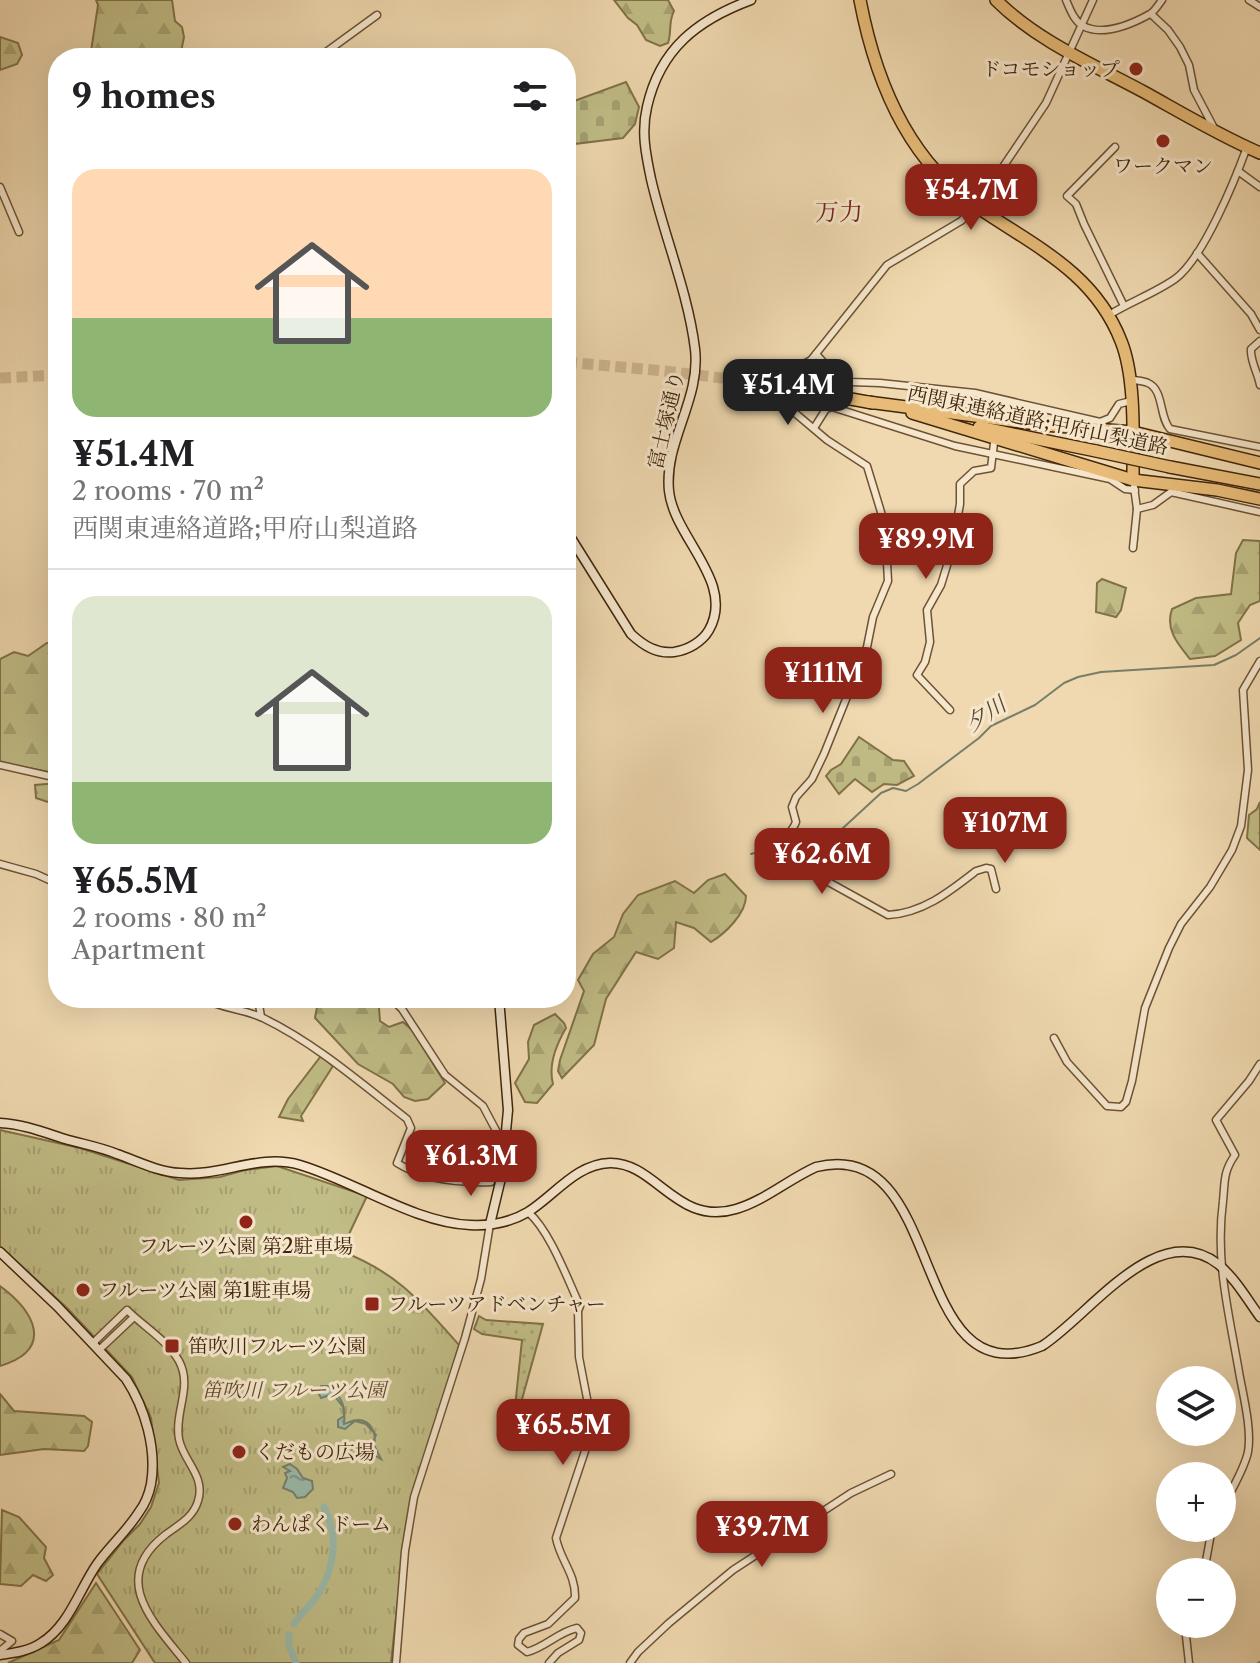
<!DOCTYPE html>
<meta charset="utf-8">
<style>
:root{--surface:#fff;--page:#f2f2f2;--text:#202124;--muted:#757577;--line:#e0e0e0;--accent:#8f2418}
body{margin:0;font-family:"Libre Caslon Text","Noto Serif JP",serif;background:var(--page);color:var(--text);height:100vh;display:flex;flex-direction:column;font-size:30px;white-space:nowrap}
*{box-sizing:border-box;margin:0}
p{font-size:26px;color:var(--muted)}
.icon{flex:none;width:44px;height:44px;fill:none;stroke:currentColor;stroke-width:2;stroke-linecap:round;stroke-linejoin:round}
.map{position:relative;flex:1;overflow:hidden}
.panel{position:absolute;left:48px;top:48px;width:528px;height:960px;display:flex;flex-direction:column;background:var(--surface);border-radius:32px;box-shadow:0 8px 32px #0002}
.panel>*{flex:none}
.fabs{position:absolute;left:1156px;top:1366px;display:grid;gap:16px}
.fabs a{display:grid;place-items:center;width:80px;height:80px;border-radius:50%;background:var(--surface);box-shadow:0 8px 32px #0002;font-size:40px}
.price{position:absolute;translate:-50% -68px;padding:0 18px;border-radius:16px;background:var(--accent);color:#fff;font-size:26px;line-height:52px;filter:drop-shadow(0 2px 4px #0008)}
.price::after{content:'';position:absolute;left:50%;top:48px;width:24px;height:18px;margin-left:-12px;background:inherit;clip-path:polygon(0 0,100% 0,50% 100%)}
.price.current{background:#222;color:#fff}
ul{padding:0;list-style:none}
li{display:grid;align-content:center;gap:16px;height:424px;padding:0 24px}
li+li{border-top:2px solid var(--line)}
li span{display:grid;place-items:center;height:248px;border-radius:24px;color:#555}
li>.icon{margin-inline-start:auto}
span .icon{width:144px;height:144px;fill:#fffc;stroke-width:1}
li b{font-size:34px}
h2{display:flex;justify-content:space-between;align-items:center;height:96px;padding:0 24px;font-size:34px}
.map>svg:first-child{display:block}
.grass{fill:url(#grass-dots);stroke:#817248;stroke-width:2}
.forest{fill:url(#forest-firs);stroke:#817248;stroke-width:2}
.cemetery{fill:url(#cemetery-stones);stroke:#817248;stroke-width:2}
.park{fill:url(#park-tufts);stroke:#817248;stroke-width:2}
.water{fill:url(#water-ripples);stroke:#767f6a;stroke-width:2}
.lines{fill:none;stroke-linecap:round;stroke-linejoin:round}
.stream{stroke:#767f6a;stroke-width:2}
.canal{stroke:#9abaaa;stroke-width:7}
.street-tunnel{stroke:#cdb58f;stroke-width:6;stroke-dasharray:6 3;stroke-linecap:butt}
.highway-tunnel{stroke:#cdb58f;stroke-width:11;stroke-dasharray:11 5.5;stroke-linecap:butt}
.street-casing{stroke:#6d5334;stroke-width:9}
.secondary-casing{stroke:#41260b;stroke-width:11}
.highway-casing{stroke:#41260b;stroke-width:14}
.street{stroke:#f5e6cc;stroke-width:6}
.secondary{stroke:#f5e6cc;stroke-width:8}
.highway{stroke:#e8bc78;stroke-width:11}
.highway-bridge-casing{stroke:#41260b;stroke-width:14;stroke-linecap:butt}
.highway-bridge{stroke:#e8bc78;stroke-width:11}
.poi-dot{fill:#8f2418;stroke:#f5e6cc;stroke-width:3}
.labels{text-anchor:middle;stroke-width:6;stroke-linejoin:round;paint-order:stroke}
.poi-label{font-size:20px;fill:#41260b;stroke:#f5e6cc;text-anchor:start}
.street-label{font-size:20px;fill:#41260b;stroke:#f5e6cc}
.park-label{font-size:20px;font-style:italic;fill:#614c2a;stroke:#f5e6cc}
.water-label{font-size:22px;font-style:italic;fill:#574b33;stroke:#f5e6cc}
.quarter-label{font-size:24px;fill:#7a1f14;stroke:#f5e6cc}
</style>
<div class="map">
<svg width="1260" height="1663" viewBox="0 0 1260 1663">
<defs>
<pattern id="grass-dots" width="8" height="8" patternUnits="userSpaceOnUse" patternTransform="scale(2)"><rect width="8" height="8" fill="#c1bd86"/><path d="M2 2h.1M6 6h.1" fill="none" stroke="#a7a272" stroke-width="1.8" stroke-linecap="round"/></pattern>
<pattern id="forest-firs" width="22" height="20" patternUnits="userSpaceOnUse" patternTransform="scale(2)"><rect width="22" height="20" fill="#c1bd86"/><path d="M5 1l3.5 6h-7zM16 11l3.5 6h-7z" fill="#a7a272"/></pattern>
<pattern id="cemetery-stones" width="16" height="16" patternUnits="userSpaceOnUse" patternTransform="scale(2)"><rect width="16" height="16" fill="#c1bd86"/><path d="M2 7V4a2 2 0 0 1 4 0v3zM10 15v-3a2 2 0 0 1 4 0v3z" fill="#a7a272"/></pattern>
<pattern id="park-tufts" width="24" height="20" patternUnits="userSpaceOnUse" patternTransform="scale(2)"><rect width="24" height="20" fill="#c1bd86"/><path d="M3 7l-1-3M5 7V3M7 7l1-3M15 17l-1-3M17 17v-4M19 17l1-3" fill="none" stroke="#a7a272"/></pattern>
<pattern id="water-ripples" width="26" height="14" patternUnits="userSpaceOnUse" patternTransform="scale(2)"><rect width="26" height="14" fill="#9abaaa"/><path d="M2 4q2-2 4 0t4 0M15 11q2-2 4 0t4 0" fill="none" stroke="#7f9789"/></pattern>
</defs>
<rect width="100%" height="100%" fill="#f0d9b0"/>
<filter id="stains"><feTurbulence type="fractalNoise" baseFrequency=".0025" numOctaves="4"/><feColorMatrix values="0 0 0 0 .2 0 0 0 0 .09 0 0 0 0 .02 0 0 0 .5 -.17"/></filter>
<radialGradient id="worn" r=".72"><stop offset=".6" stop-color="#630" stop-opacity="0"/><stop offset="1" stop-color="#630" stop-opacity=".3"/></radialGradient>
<path class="grass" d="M479 1316 486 1320 543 1324 519 1410 515 1407 522 1340 482 1334 474 1329Z"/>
<g class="forest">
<path d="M96 0H172L175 21 182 27 184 37 181 52 183 58H90L98 5Z"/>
<path d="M614 0H668L674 11C668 22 672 32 668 43L660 46 646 40 637 25 628 18Z"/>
<path d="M0 37 18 43 22 55 17 64 0 70Z"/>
<path d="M1243 540 1260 541V601L1250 605 1238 623 1241 640 1215 656 1190 659C1177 643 1165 629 1172 609L1196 598 1231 594 1236 553Z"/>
<path d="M1102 579 1126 588 1121 610 1116 617 1096 612 1097 583Z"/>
<path d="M58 642V774L0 762V659L14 652 28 656 47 643Z"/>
<path d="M58 783V802L51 803 36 798 35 785Z"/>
<path d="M1260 802V850L1247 838 1249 815 1257 809Z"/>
<path d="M725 874 746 896C746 913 726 933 711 942L694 928 676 922 674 948 658 959 636 952 606 999 594 1045 562 1078 558 1071 560 1060 584 991 578 980 593 954 614 937 623 914 638 895 675 881 694 893 708 880Z"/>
<path d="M331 998H385L386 1001 379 1008 380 1021 389 1027 403 1022 412 1030 445 1083 428 1099 415 1101 404 1097 393 1084 358 1064 315 1018 317 1007Z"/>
<path d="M555 1014 564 1023 566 1028C556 1045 548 1065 553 1084L537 1103 525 1102 515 1083 529 1059 528 1042 534 1025Z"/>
<path d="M321 1056 333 1066 301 1116 303 1121 279 1117 288 1099Z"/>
<path d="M0 1286C36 1312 54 1350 0 1366Z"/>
<path d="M0 1394 14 1411 84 1416 92 1422 88 1446 84 1451 44 1449 0 1455Z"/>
<path d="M2 1510 19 1517 46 1547 44 1558 53 1575 46 1581 33 1575 21 1586 0 1584Z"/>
<path d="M96 1583 140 1650 132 1663H8L59 1640Z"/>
</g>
<g class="cemetery">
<path d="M626 82 639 107 635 124 623 138 566 145V104Z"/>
<path d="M859 737 893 760 904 761 914 776 897 785 884 784 872 792 855 779 839 794 826 776 831 770 841 764Z"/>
</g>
<path class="park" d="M0 1130 80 1148 179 1180 220 1177 245 1170 277 1166 367 1196 341 1251C398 1273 420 1301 459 1345L439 1414 414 1486 406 1525 391 1663H155L97 1574 124 1540 140 1524 151 1507 159 1483 151 1418 132 1377 68 1309 0 1246Z"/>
<g class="water">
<path d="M321 1386H329C343 1399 346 1407 344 1424 348 1423 352 1420 357 1420 371 1419 377 1434 374 1445L381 1459 372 1454 363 1453V1449L372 1444 376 1435 366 1424 355 1421 345 1429 338 1427V1420L344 1416 343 1407 333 1394 321 1398 318 1392Z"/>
<path d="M290 1464 297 1469 303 1478 312 1481 313 1489 305 1497 297 1498 293 1492 283 1488 287 1478 285 1473 290 1471 283 1467Z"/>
</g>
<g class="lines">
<g class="stream">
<path d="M751 854 786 844 805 851 817 852 881 793 893 788 906 791 918 784 979 738 991 726 1035 705 1064 683 1078 677 1101 672 1214 665 1236 655 1260 638"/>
<path d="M1258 1663 1260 1662"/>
</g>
<g class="canal">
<path d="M294 1624C300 1614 308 1608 315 1599 334 1572 340 1537 324 1507"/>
<path d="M289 1635V1646L296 1663"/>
</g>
<path class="street-tunnel" d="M999 420 1004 400"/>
<g class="highway-tunnel">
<path d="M566 362 665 371 762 383"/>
<path d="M0 378 58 375"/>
</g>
<defs>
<g id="street">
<path d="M1066 0C1070 9 1074 21 1083 26 1104 37 1132 24 1150 14 1154 12 1159 4 1162 0"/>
<path d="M1249 0 1260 7"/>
<path d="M1151 14 1168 30 1180 47 1189 65 1194 90 1214 128"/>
<path d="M318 58 377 15"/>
<path d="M1115 147 1067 196 1076 204 1084 224 1124 306"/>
<path d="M1238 171 1260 187"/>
<path d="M0 187 19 232"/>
<path d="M1197 253 1251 314 1260 330"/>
<path d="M1109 315C1130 302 1155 293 1175 279 1203 259 1235 180 1247 147"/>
<path d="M1260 341 1251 349C1250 361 1258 373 1260 385"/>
<path d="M816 354 838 378 851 382 880 383 975 393 1100 422 1110 418 1119 404 1131 401"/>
<path d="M1129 379C1136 381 1142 380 1148 383 1164 390 1159 417 1170 429L1260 447"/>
<path d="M783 380 786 374 811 360 887 265 961 221 976 207 1046 103 1093 0"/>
<path d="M781 390 785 401 795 413 827 440 867 466 881 512 886 545 888 581 873 617 867 647 824 754 812 779 796 797 792 807 796 822C790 838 773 842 784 861L805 869 888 915C923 913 949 892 976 871L986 868 991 869 996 889"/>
<path d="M814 428 826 409 832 407 955 446 1110 479 1125 489 1135 490"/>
<path d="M1137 509 1153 505 1171 492 1260 512"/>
<path d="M1133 548 1137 509 1134 487"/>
<path d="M950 710 917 675 925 662 930 642 927 610 941 585 952 549 960 504V484L974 471 991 468 994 443"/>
<path d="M0 765 58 778"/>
<path d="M0 864 36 874 58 884"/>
<path d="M203 998C222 1009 244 1009 263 1018 315 1043 362 1084 407 1119L411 1128 397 1163C424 1180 460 1183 491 1182L500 1138"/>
<path d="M258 998 261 1017"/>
<path d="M391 998 402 1009 445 1075 483 1106 500 1138H503"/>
<path d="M1054 1038 1067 1062 1107 1106 1121 1107 1126 1102 1132 1081 1145 1008 1169 948 1181 924 1210 887 1232 850 1241 826 1248 770 1243 690 1260 661"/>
<path d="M528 1212C550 1231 567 1278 580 1306L578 1311 579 1357 590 1414V1436L556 1538C560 1560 576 1574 575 1598L548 1624 524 1633 519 1639 518 1645 527 1652C546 1647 558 1632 577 1628L581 1633 579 1640 558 1653 549 1663"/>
<path d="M92 1344 127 1310C143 1326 168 1341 179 1361 193 1387 174 1412 179 1439 183 1461 206 1476 198 1501 193 1518 178 1525 165 1535 109 1579 153 1622 186 1663"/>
<path d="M99 1350 134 1317"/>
<path d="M1222 1508C1231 1491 1244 1470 1248 1452 1252 1429 1243 1395 1239 1372 1229 1313 1215 1262 1223 1201 1225 1182 1223 1172 1235 1155L1216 1120 1249 1081 1260 1064"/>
<path d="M1204 1572 1212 1528"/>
<path d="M0 1634 12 1641 0 1651"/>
<path d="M396 1663 405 1551 414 1497 465 1338 481 1279 490 1224"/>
<path d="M630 1663 638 1652 669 1623 733 1570 851 1493 891 1474"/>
<path d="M1189 1663 1186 1636 1189 1624"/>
</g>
<g id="secondary">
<path d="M566 530 631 634C644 646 657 654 674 652 688 650 702 642 709 630 736 582 674 538 669 491 664 441 701 400 695 349 688 292 664 236 651 179 646 155 641 132 647 107 660 49 697 20 751 0"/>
<path d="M0 1123C22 1124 43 1132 65 1139 82 1144 100 1147 117 1154 137 1161 158 1172 180 1173 222 1177 258 1153 300 1165 354 1181 415 1223 470 1225 490 1226 511 1222 528 1212 555 1195 576 1164 610 1163 656 1162 677 1227 736 1209 764 1201 789 1179 816 1167 949 1134 905 1402 1042 1346 1089 1316 1157 1217 1218 1264 1235 1278 1247 1299 1260 1317"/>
<path d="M490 1224 502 1174 508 1110 499 998"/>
<path d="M0 1252 57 1306 126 1379C145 1408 157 1449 151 1484 149 1494 145 1504 139 1512 127 1531 110 1546 97 1564 79 1590 69 1626 41 1643 29 1651 14 1653 0 1655"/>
</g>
<g id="highway">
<path d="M860 0C875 79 907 160 977 207 1034 246 1094 272 1121 341 1136 378 1133 439 1133 480"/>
<path d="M996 0C1037 41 1094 65 1144 92 1182 113 1220 136 1260 153"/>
<path d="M762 383 873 403"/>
<path d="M868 402 1044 425 1133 432 1260 463"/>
<path d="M912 413 1133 480 1217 490 1260 499"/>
<path d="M979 427 1096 451"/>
<path d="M1170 467 1260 484"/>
</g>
</defs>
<use href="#street" class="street-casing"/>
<use href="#secondary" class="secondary-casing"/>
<use href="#highway" class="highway-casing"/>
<use href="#street" class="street"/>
<use href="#secondary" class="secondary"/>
<use href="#highway" class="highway"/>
<defs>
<path id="highway-bridge" d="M1096 451 1170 467"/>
</defs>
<use href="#highway-bridge" class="highway-bridge-casing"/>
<use href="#highway-bridge" class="highway-bridge"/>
</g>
<g class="poi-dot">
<circle cx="1136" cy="69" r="8"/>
<circle cx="1163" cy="141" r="8"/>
<circle cx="246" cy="1222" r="8"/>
<circle cx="83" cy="1290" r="8"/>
<rect x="364" y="1296" width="16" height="16" rx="4"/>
<rect x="164" y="1338" width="16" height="16" rx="4"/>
<circle cx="239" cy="1452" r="8"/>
<circle cx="235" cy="1524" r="8"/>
</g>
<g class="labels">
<g class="poi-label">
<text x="1120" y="76" text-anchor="end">ドコモショップ</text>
<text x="1163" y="173" text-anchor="middle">ワークマン</text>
<text x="246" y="1253" text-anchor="middle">フルーツ公園 第2駐車場</text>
<text x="99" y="1297">フルーツ公園 第1駐車場</text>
<text x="388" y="1311">フルーツアドベンチャー</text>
<text x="188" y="1353">笛吹川フルーツ公園</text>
<text x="255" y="1459">くだもの広場</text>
<text x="251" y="1531">わんぱくドーム</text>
</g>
<g class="street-label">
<text transform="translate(666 420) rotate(-77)" y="7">富士塚通り</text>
<text transform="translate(1038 420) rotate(12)" y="7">西関東連絡道路;甲府山梨道路</text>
</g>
<g class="park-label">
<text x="294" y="1397">笛吹川 フルーツ公園</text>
</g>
<g class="water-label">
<text transform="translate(985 714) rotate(-34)" y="8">夕川</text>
</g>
<g class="quarter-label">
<text x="839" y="220">万力</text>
</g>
</g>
<rect width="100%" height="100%" filter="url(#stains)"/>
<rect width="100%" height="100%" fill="url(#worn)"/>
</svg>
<div class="fabs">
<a><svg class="icon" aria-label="layers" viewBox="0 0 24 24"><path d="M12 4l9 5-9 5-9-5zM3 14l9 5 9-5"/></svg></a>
<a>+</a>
<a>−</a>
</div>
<b class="price" style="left:971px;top:232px">¥54.7M</b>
<b class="price current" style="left:788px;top:427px">¥51.4M</b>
<b class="price" style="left:926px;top:581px">¥89.9M</b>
<b class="price" style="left:823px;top:715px">¥111M</b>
<b class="price" style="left:1005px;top:865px">¥107M</b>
<b class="price" style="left:822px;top:896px">¥62.6M</b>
<b class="price" style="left:471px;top:1198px">¥61.3M</b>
<b class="price" style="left:563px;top:1467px">¥65.5M</b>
<b class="price" style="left:762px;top:1569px">¥39.7M</b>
<section class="panel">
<h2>9 homes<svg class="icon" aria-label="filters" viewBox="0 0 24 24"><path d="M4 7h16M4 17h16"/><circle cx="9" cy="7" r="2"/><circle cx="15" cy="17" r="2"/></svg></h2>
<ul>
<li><span style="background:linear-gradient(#ffd9b3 60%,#8fb573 0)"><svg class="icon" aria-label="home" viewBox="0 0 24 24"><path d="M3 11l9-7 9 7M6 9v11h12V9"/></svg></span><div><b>¥51.4M</b><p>2 rooms · 70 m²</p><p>西関東連絡道路;甲府山梨道路</p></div></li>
<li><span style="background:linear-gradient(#dfe7d0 75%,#8fb573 0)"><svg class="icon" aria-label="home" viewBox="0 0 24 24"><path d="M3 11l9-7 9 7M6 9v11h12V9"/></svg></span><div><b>¥65.5M</b><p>2 rooms · 80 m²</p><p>Apartment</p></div></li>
</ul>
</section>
</div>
